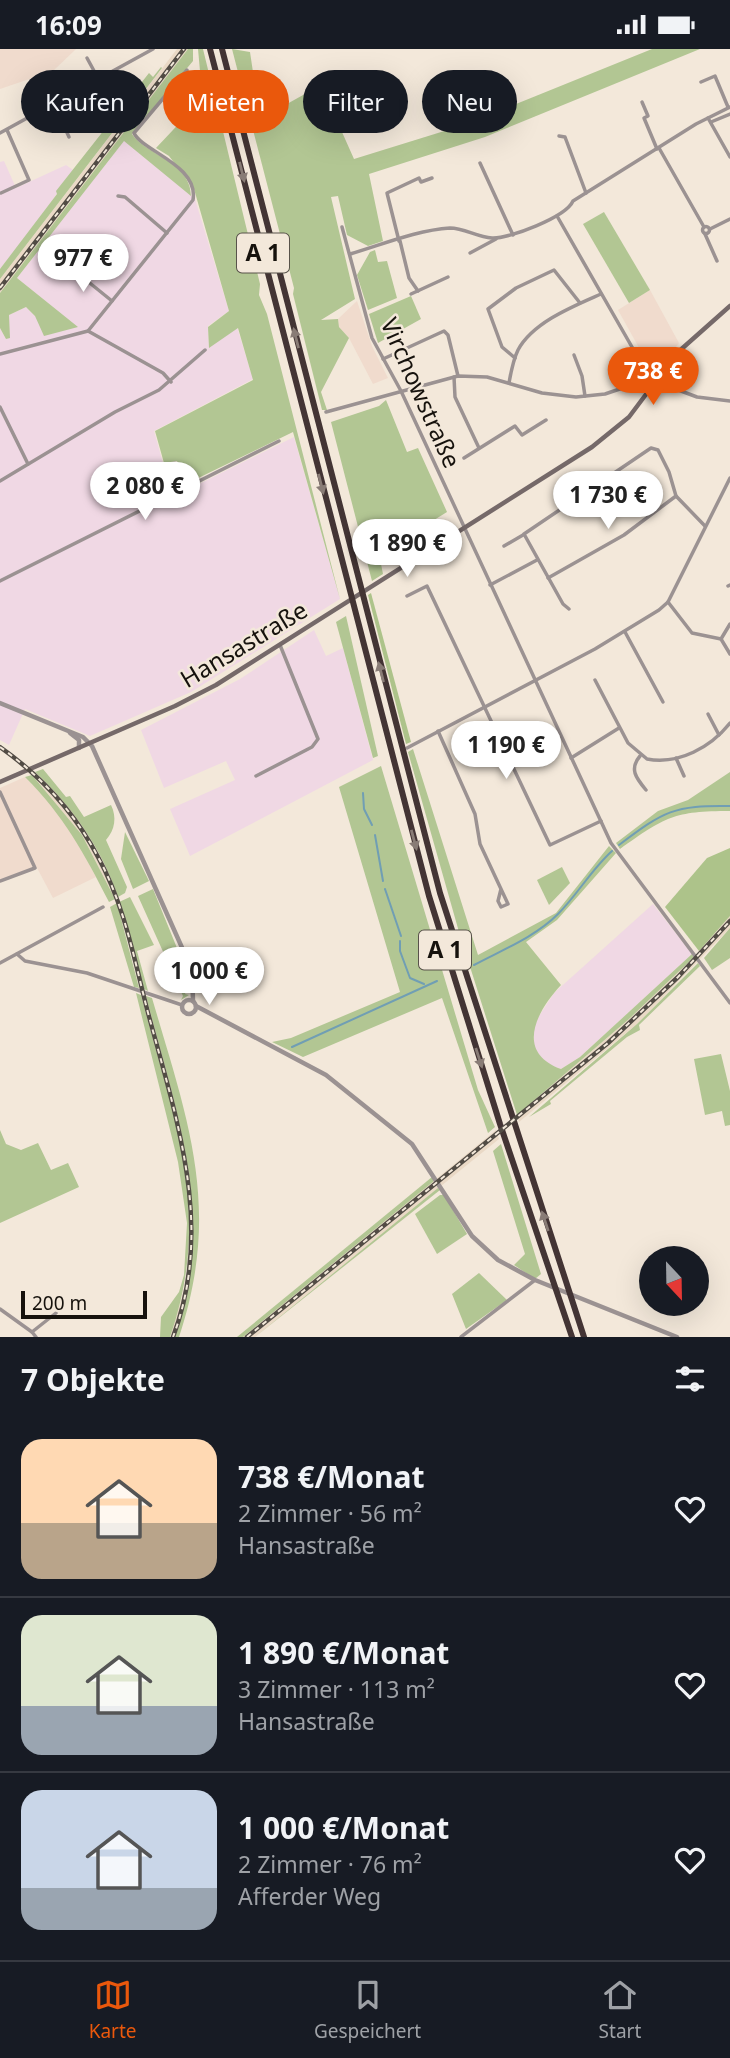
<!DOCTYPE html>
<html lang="de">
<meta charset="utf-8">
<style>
:root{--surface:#171b24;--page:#242831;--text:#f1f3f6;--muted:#9ea1a6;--line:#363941;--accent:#ea580c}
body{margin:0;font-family:"Noto Sans",sans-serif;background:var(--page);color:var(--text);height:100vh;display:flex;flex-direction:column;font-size:26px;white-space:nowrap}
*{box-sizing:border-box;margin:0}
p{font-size:23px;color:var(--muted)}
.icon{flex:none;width:38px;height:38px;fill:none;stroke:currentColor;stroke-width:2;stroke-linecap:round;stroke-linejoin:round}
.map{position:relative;height:1288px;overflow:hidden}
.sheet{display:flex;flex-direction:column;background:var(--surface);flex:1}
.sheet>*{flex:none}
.banner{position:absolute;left:21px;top:21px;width:690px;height:63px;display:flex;gap:14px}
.needle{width:46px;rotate:158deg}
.controls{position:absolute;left:639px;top:1197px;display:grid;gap:14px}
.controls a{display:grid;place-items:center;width:70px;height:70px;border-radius:50%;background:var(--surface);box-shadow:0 7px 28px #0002;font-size:35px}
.scale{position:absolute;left:21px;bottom:18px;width:126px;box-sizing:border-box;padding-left:7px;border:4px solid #16120d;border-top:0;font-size:19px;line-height:24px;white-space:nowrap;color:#16120d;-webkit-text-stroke:5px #f3e8da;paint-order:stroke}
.price{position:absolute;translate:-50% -60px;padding:0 16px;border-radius:24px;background:#fff;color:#222;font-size:23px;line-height:46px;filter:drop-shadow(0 2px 4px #0008)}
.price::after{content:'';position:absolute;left:50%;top:42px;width:21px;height:16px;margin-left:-10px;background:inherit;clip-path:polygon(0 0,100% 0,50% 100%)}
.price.active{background:var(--accent);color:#fff}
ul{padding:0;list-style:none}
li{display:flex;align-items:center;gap:21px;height:175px;padding:0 21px}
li+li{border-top:2px solid var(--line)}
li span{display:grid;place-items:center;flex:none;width:196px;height:140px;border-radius:21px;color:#555}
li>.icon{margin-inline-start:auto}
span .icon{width:84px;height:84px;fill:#fffc;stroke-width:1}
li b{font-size:30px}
h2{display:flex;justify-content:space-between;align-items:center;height:84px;padding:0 21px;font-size:30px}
.chip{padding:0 24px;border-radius:32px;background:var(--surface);box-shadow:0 7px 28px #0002;font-size:24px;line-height:63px}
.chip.active{background:var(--accent);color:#fff}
.status{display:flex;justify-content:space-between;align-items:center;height:49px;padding:0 35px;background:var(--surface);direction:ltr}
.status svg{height:19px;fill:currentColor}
.tabs{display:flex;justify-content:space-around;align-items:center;height:98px;border-top:2px solid var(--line);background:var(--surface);font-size:19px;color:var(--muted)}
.tabs a{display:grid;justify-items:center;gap:4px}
.tabs .active{color:var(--accent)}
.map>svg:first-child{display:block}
.commercial{fill:#f0dbcd}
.industrial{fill:#f0d8e4}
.built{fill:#ead9c6}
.green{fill:#b2c693}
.forest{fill:#adc38a}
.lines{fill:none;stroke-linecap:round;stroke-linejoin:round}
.stream{stroke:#709eb4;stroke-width:2}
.minor{stroke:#9b9292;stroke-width:3.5}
.tertiary{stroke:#9b9292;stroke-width:4.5}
.secondary{stroke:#756969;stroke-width:4.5}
.motorway{stroke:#433434;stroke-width:6}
.rail-casing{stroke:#524c45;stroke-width:4.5}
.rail{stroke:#f3e8da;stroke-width:2;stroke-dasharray:5;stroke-linecap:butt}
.oneway{fill:#897c76}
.labels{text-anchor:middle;stroke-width:5;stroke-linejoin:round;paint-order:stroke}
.shield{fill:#f3e8da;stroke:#58524a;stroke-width:2}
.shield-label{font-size:23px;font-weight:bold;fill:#16120d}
.street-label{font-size:24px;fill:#16120d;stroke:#f3e8da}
</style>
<div class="status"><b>16:09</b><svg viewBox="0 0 49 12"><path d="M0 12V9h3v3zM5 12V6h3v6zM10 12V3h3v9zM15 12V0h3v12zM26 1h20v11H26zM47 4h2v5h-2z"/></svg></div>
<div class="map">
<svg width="730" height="1288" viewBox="0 0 730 1288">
<rect width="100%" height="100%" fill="#f3e8da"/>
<g class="commercial">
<path d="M0 0H76L53 22 0 40Z"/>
<path d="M650 241 679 294 661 317 643 306 618 261Z"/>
<path d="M357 252 372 297 388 329 373 335 349 289 339 278 338 270Z"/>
<path d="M25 728 53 757 73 784 96 828 53 849 36 817 0 831V739Z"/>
</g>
<g class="industrial">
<path d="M124 91 195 150 229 262 208 277 209 298 237 278 253 330 154 382 163 414 175 412 189 440 294 388 340 550 191 643 90 687 25 660 9 696 0 691V279L6 290 9 266 26 258 35 267 77 278 17 229Z"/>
<path d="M4 112 16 139 66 116 73 121 30 184 0 220V113Z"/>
<path d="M314 581 326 607 343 599 373 711 190 807 170 760 235 731 226 712 164 739 141 681 240 630Z"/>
<path d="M653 855 692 905 580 1008 561 1020 546 1015 534 999V975L554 944Z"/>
</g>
<g class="built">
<path d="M177 0H188L0 244V230Z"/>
<path d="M35 723 74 765 100 807 118 848 115 850 82 786 32 726Z"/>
<path d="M730 867V879L637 975 519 1073 517 1066 629 970 694 908Z"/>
<path d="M141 946 146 947 184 1093 193 1138V1211L189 1239 175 1288H170L184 1241 189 1210V1139L180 1093Z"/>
<path d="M496 1081 499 1090 255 1288H243Z"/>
</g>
<g class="green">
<path d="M188 0H193V12L132 85C146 106 191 113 191 147L124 92 17 229 78 278 44 287 35 267 26 258 9 266 10 289 6 290 0 279V244Z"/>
<path d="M198 0H203L260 235 259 246 267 265 340 550 293 383 188 434 177 412 164 414 155 382 253 331 238 279 209 299 208 278 229 262 194 140 169 107 156 99 205 47 201 33Z"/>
<path d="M232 0 250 3 260 70 321 36 354 110 496 66 499 62 652 0H700L485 88 369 125 383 192 368 197 347 186 338 147 331 148 355 250 321 271 338 270 339 278 349 289 321 343 327 361H322L293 245 294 239Z"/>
<path d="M161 18 162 19 0 230V220L57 145 56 142 149 24 153 28Z"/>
<path d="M604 163 650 241 629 254 583 175Z"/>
<path d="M375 201 378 213 387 212 397 249 368 261 357 226 370 203Z"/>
<path d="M411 247 421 270 378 294 369 265Z"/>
<path d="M386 351 407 403 418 399 447 463 379 505 383 525 372 532 331 373 379 357Z"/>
<path d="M346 567 378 707 373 709 336 573Z"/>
<path d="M413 700 478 906 556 864 609 797 616 804 557 871 526 893 561 936C536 963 515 1003 561 1020L580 1008 692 905 694 908 629 970 517 1066 459 883 408 703Z"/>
<path d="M381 717 478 1041 495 1078 488 1084 442 949 303 1008 272 993 291 989 400 943 339 738Z"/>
<path d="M43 720 66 748 70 747 84 768 111 756C117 768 115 781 106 791L127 838 125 844 118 848C102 800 72 757 35 723Z"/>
<path d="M730 723V762C674 762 665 768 620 800L616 794 658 762 688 751Z"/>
<path d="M32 726 82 786 115 850 109 853C84 804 64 767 25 728Z"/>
<path d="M125 783 149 832 133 840 121 810Z"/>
<path d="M562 818 570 834 549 856 537 831Z"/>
<path d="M153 840 190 931 185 945 189 946 181 951 183 947 138 847Z"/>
<path d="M130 848 154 896 137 902 148 942 144 940 119 853Z"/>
<path d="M117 854 139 939 134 938 110 858Z"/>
<path d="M730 879V909L712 921 704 909Z"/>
<path d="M698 914 700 917 639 976 640 981 627 988 550 1052 551 1055 529 1068 637 975Z"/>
<path d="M136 944 141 946C173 1070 214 1160 170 1288H160L161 1268 179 1243 184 1226 187 1174 178 1113Z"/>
<path d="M146 947 152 949C188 1072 222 1159 179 1288H175C217 1169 176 1063 146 947Z"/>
<path d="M721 1005 730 1042V1076L725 1077 722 1062 705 1066 694 1010Z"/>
<path d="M0 1081 6 1095 21 1101 38 1094 51 1121 68 1114 79 1138 0 1174Z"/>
<path d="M501 1095 541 1225 535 1230 514 1216 525 1205 493 1102Z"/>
<path d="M432 1128 434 1132 243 1288H237Z"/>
<path d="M438 1139 440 1141 255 1288Z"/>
<path d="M440 1146H444L467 1185 437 1205 415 1165Z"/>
<path d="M479 1224 507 1251 466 1280 452 1245Z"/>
</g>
<g class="forest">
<path d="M371 544 411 693 406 695 368 546Z"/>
<path d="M730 799V867L699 902 665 858 707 809Z"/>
</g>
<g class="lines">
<g class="stream">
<path d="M363 744 364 760 372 776"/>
<path d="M375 786 383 832"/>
<path d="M619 796C664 762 674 756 730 757"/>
<path d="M385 840 401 887"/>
<path d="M400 892V902L410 929 424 935"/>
<path d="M474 916C502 901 535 888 558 865 578 845 591 821 612 802"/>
<path d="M292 998 437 932"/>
</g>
<g class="minor">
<path d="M87 9 99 31"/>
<path d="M95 33 105 51"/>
<path d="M701 33 715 27 728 58"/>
<path d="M642 53 648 67 644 69 657 100"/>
<path d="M54 55 69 88"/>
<path d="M708 69 730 108"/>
<path d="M711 73 730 65"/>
<path d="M0 84 153 0"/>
<path d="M559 87 565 88 586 144"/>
<path d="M659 99 704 178"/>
<path d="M480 114 513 186"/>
<path d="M1 144 29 131 7 81"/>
<path d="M118 147 125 148 167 184"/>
<path d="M557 167 640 312 643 315 651 312 653 319 646 321 643 315"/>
<circle cx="706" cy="181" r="3.5"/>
<path d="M342 178 372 289 401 342 611 794 730 954"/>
<path d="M710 180 730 170"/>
<path d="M705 185 717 212"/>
<path d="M399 192 387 144 419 129 421 133 432 129"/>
<path d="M400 192 409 229 418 242"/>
<path d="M470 204 496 190"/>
<path d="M350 205C381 196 417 181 450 179 464 179 477 188 492 189 509 190 566 168 573 152L696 75 730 58"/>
<path d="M64 217 70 218 112 252"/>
<path d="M411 245 448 228"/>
<path d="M88 282 193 151C199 116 142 102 134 84L187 21"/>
<path d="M0 305 88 282 163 324 171 333"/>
<path d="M574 306 582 327 585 347"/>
<path d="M515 309 502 298 488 260 516 239 554 221 580 254"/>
<path d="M383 310 444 282 448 286 458 327"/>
<path d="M454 328 455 348 479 399"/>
<path d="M509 334C511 323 513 311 518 301 533 273 574 257 601 245"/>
<path d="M0 358 28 415"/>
<path d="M326 363 458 327 487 328 542 344 576 348 605 345 649 330 697 348 730 352"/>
<path d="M464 409 515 377 522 386 546 371"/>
<path d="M0 432 115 363 159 341 205 301"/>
<path d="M504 497 523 486"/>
<path d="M548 529 624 486 676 447"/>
<path d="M0 532 279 392"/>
<path d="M490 536 537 511"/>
<path d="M728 537 730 536"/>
<path d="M407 547 427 537 550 796 601 772"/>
<path d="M668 553 692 584 721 590 730 605"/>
<path d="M569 560 563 555 524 485 651 399 658 401 669 423 676 447 705 477"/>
<path d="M625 583 663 653"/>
<path d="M721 590 730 575"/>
<path d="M595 631 628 694 647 710C679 716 711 698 730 674"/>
<path d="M708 665 719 686"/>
<path d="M438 682 475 765 480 795 508 855 501 858 498 852 501 840"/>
<path d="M407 699 595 600 659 561 668 553 730 429"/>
<path d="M640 707C629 720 636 729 646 741"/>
<path d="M571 709 619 679"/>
<path d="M676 709 684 727"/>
<path d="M256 727 312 698 318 690 280 596"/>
<path d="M0 743 35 819 0 832"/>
<path d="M17 905 25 912 87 924 182 956"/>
<path d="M0 914 103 858"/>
<path d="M0 1260 32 1283"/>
<path d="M36 1288 32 1283 56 1264"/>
<path d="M461 1288 535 1231"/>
</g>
<g class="tertiary">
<path d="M0 654 83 688 92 697 192 921 193 952"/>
<path d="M70 684 79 691V699"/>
<circle cx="189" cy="958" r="7"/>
<path d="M196 957 326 1026 412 1095 472 1187 498 1211 535 1231 677 1288"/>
</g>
<path class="secondary" d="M0 733 175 657 216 636 592 398 629 368 677 304 730 257"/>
<g class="motorway">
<path d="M210 0 429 847 500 1075 572 1288"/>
<path d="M222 0 440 844 584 1288"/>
</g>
<defs>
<g id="rail">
<path d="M0 239 184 0"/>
<path d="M0 698C41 727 75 764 98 808 124 855 134 909 147 960 176 1069 215 1177 173 1288"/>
<path d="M247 1288 608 994 678 928 730 872"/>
</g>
</defs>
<use href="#rail" class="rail-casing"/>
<use href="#rail" class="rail"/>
</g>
<defs><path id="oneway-solid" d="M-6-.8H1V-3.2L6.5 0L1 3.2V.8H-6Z" transform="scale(1.75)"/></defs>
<g class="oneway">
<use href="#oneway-solid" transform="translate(242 123) rotate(76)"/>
<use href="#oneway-solid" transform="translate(296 289) rotate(-104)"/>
<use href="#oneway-solid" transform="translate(321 435) rotate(76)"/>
<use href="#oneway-solid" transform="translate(381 623) rotate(-104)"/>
<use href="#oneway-solid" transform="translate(414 791) rotate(75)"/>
<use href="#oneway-solid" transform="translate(479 1009) rotate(72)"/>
<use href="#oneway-solid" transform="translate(545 1172) rotate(-108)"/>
</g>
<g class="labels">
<g class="shield">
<rect x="237" y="184.5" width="52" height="39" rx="5"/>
<rect x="419" y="881.5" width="52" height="39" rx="5"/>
</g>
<g class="shield-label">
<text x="263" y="212">A 1</text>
<text x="445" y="909">A 1</text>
</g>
<g class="street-label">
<text transform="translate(420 344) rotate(66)" y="8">Virchowstraße</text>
<text transform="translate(244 596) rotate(-31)" y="8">Hansastraße</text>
</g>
</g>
</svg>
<div class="controls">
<a><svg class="needle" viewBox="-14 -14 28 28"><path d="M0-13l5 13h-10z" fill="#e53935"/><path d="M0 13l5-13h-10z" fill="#9ea1a6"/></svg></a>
</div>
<div class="scale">200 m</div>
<b class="price" style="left:83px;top:245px">977 €</b>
<b class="price active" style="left:653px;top:358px">738 €</b>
<b class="price" style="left:145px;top:473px">2 080 €</b>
<b class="price" style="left:608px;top:482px">1 730 €</b>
<b class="price" style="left:407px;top:530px">1 890 €</b>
<b class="price" style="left:506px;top:732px">1 190 €</b>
<b class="price" style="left:209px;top:958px">1 000 €</b>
<div class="banner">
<a class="chip">Kaufen</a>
<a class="chip active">Mieten</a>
<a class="chip">Filter</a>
<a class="chip">Neu</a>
</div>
</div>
<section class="sheet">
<h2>7 Objekte<svg class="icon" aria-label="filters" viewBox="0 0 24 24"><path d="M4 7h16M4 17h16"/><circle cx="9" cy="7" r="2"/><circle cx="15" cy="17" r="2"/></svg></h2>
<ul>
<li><span style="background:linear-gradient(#ffd9b3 60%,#b9a48a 0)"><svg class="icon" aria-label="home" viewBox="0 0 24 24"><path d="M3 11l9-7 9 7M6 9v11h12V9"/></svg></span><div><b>738 €/Monat</b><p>2 Zimmer · 56 m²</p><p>Hansastraße</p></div><svg class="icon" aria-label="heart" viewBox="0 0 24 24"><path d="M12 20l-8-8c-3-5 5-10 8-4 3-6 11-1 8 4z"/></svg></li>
<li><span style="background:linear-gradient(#dfe7d0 65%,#9aa5b1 0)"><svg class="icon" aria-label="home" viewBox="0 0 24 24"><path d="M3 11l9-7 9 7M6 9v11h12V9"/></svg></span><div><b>1 890 €/Monat</b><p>3 Zimmer · 113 m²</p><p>Hansastraße</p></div><svg class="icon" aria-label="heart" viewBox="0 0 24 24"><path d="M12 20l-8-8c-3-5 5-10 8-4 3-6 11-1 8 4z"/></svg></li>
<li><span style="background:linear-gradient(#c9d6e8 70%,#9aa5b1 0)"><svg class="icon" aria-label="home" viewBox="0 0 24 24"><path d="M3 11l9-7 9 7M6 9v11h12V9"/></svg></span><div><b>1 000 €/Monat</b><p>2 Zimmer · 76 m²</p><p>Afferder Weg</p></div><svg class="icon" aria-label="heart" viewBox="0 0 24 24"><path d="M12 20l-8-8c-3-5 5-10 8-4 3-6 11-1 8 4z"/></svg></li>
</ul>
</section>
<nav class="tabs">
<a class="active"><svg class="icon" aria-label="map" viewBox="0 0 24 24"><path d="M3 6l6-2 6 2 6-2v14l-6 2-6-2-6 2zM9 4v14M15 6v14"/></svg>Karte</a>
<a><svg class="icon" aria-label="saved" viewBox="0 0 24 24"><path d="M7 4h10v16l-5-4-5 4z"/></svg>Gespeichert</a>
<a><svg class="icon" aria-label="home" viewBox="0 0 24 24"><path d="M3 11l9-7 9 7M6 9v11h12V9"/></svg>Start</a>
</nav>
